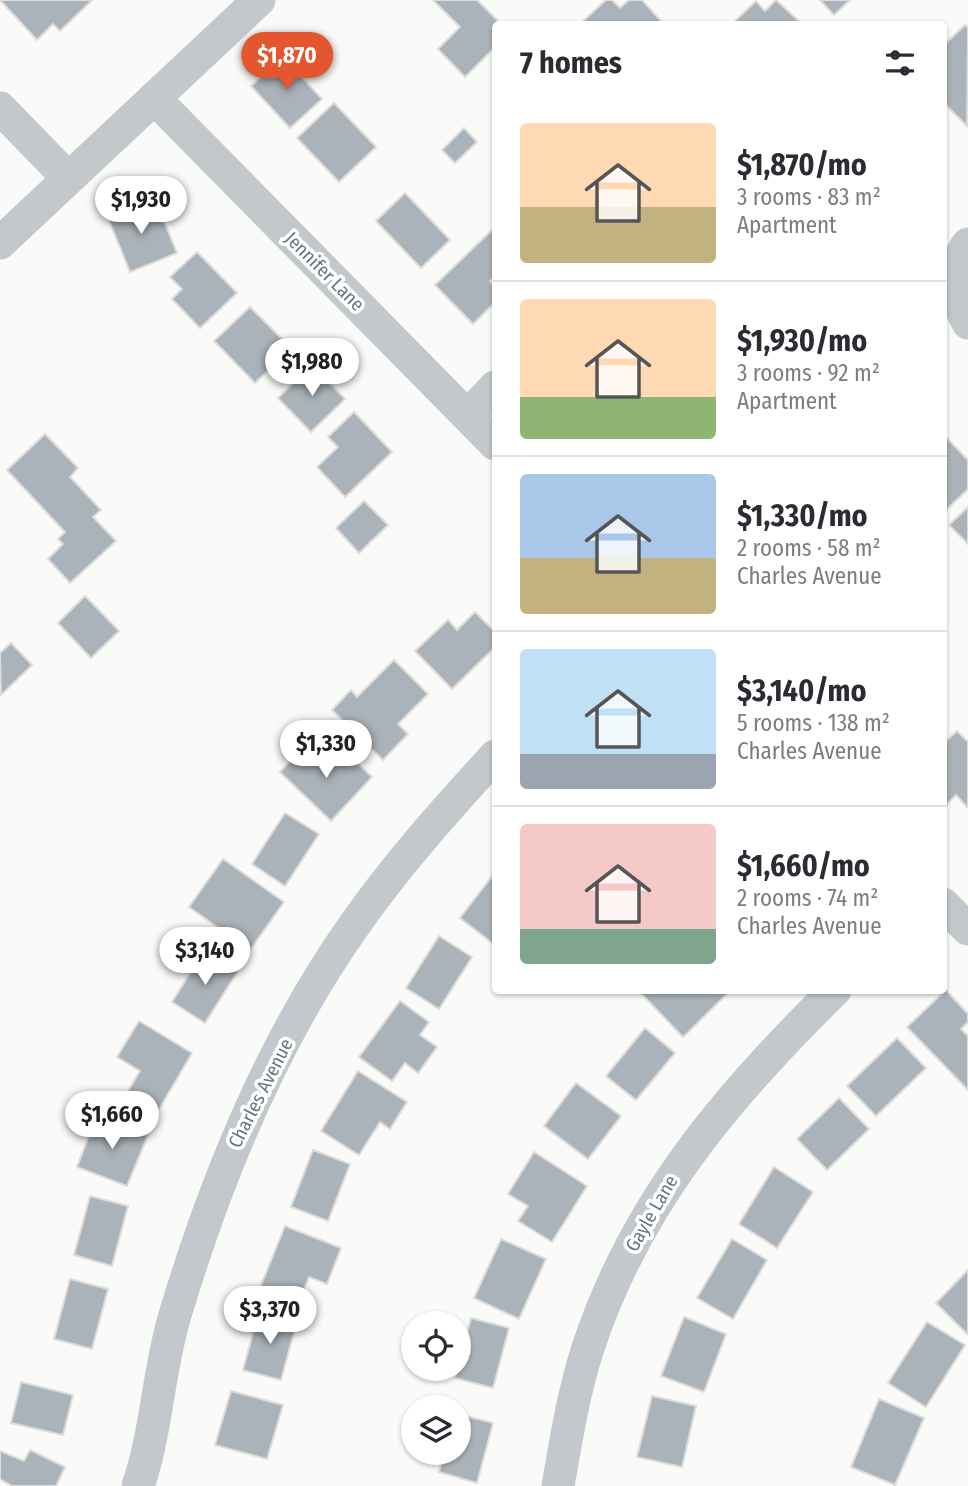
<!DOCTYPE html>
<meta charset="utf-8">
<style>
:root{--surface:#fff;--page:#f7f7f7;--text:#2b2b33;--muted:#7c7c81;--line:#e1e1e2;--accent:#e4572e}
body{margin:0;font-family:"Fira Sans Condensed",sans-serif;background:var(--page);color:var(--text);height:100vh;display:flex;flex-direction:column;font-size:26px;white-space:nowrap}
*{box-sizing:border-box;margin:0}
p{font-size:23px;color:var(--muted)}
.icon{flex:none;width:38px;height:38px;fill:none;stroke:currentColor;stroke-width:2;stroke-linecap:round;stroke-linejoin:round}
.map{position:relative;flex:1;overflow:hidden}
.details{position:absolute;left:492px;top:21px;width:455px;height:973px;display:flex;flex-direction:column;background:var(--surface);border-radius:7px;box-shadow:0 2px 5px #0004}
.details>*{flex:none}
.tools{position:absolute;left:401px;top:1311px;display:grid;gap:14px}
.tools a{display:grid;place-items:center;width:70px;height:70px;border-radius:50%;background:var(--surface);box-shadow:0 2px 5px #0004;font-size:35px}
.price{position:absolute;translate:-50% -60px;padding:0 16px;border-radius:24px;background:#fff;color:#222;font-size:23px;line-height:46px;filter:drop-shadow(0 2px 4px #0008)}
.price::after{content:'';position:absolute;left:50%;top:42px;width:21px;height:16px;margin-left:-10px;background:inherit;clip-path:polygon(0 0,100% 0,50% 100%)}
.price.selected{background:var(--accent);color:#fff}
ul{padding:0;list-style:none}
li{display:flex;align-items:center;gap:21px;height:175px;padding:0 28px}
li+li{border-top:2px solid var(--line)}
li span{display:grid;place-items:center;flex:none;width:196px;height:140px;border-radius:7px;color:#555}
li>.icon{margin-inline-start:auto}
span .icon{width:84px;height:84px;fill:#fffc;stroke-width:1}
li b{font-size:30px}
h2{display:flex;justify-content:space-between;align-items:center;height:84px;padding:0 28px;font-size:30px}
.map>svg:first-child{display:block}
.building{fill:#aab3b9;stroke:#dcdcda;stroke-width:2}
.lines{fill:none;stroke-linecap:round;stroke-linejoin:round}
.minor{stroke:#c3c8cc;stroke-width:33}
.labels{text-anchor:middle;stroke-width:7;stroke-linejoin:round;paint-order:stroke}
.street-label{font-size:19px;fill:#657683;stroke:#fff}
</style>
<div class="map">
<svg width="968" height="1486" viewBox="0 0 968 1486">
<rect width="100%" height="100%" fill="#fafaf8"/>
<g class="building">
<path d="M0 0H92L60 31 53 24 37 40Z"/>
<path d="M433 0H477L501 24H495V47L465 77 438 49 460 27Z"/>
<path d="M606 0H612L620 8 629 0H642L661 21 657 24H580Z"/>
<path d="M776 0 802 24H732L756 1 765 11Z"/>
<path d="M820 0H850L834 15Z"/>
<path d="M965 25 968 28 967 126 943 102V46Z"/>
<path d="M283 57 322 99 290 128 251 86Z"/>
<path d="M334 103 376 147 339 182 297 138Z"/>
<path d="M464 128 477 142 455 163 442 150Z"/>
<path d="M405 193 450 240 421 268 376 221Z"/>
<path d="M135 201 143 220 159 209 177 253 130 272 106 213Z"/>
<path d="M491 231 495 235V276L490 281 495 287V302L473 324 435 285Z"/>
<path d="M197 252 237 293 200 328 172 299 182 289 170 277Z"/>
<path d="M250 307 291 348 255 383 214 341Z"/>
<path d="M312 365 345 399 311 432 278 398Z"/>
<path d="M354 412 392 452 345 497 317 467 338 447 328 437Z"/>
<path d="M45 434 78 468 70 477 101 510 93 517 116 541 70 583 48 559 63 544 58 539 65 532 7 470Z"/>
<path d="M943 434 968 460V489L946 510 943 507Z"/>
<path d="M364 501 388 525 359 553 336 528Z"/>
<path d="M968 507V544L949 525Z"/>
<path d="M85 596 119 631 91 658 58 623Z"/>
<path d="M475 612 495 632V647L452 689 415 651 448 620 457 630Z"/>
<path d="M11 643 32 665 1 695 0 653Z"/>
<path d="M394 660 428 694 398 724 408 734 383 760 332 710 351 690 357 697Z"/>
<path d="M957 731 968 742V808L956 795 946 805 943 802V744Z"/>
<path d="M308 742 334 766 347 753 372 777 331 821 280 772Z"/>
<path d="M285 813 319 834 285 886 252 864Z"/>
<path d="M223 859 284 902 250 950 189 907Z"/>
<path d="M493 875 495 877V945L460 918Z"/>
<path d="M439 936 472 957 439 1009 406 988Z"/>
<path d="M205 950 238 971 205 1023 172 1002Z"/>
<path d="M638 990H731L683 1037Z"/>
<path d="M946 990 968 1014V1022L961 1029 968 1036V1090L907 1027Z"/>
<path d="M400 1001 429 1022 420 1035 437 1047 418 1073 405 1063 392 1081 359 1057Z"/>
<path d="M139 1021 192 1053 158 1111 127 1093 140 1071 117 1057Z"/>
<path d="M645 1028 675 1053 636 1100 606 1076Z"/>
<path d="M897 1038 926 1068 876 1116 847 1086Z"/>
<path d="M358 1071 407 1102 390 1129 380 1122 359 1155 321 1131Z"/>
<path d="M576 1083 621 1116 588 1159 544 1126Z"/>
<path d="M839 1098 869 1129 827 1170 797 1139Z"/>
<path d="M97 1115 148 1135 127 1186 77 1167Z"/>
<path d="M313 1150 350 1164 328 1221 291 1207Z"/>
<path d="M534 1152 587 1186 552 1242 518 1221 528 1206 508 1194Z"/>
<path d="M774 1167 813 1192 777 1248 739 1224Z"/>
<path d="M90 1196 128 1206 112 1266 74 1255Z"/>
<path d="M285 1226 341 1248 327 1284 309 1277 298 1304 260 1288Z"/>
<path d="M501 1239 546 1259 519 1319 474 1298Z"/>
<path d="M732 1239 767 1260 733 1319 697 1298Z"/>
<path d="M968 1270V1335L936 1303Z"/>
<path d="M70 1279 108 1289 92 1349 54 1339Z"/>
<path d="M259 1311 297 1321 281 1380 243 1370Z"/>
<path d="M684 1317 726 1334 704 1392 661 1376Z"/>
<path d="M471 1318 509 1328 493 1388 455 1378Z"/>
<path d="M927 1322 965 1345 926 1407 888 1383Z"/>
<path d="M21 1382 73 1395 63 1435 11 1423Z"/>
<path d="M231 1391 283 1405 267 1459 215 1445Z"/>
<path d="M652 1396 696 1406 682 1467 637 1457Z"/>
<path d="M879 1399 924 1418 895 1485 851 1467Z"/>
<path d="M458 1414 493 1423 477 1483 439 1472 444 1452H458Z"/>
<path d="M30 1450 65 1467 56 1486H12L0 1479V1451L24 1461Z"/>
</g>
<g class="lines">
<g class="minor">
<path d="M154 98 495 444"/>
<path d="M0 108 68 178"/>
<path d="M0 243 259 0"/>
<path d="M968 244C949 269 954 298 968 323"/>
<path d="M468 416 495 387"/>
<path d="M943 904 968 929"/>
<path d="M138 1486C157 1431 158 1371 175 1315 215 1181 272 1042 353 927 396 865 445 811 495 756"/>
<path d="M558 1486C566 1440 573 1395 587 1351 634 1205 727 1096 835 990"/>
</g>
</g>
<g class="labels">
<g class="street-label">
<text transform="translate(325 271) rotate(45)" y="7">Jennifer Lane</text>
<text transform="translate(260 1093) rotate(-63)" y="7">Charles Avenue</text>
<text transform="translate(651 1213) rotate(-60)" y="7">Gayle Lane</text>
</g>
</g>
</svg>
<div class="tools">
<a><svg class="icon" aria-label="locate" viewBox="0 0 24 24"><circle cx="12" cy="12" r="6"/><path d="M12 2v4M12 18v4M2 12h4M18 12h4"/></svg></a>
<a><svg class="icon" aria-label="layers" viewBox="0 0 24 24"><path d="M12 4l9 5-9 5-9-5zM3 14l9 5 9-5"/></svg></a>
</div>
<b class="price selected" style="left:287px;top:92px">$1,870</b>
<b class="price" style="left:141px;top:236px">$1,930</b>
<b class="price" style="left:312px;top:398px">$1,980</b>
<b class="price" style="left:326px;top:780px">$1,330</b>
<b class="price" style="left:205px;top:987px">$3,140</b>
<b class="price" style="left:112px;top:1151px">$1,660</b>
<b class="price" style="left:270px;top:1346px">$3,370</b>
<section class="details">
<h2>7 homes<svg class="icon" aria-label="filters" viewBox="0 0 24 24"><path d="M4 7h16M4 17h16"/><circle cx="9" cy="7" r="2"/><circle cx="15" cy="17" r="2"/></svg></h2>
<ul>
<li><span style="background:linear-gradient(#ffd9b3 60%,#c2b280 0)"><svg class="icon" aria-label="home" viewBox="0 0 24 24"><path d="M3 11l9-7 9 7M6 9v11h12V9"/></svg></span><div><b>$1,870/mo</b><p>3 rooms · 83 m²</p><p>Apartment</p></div></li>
<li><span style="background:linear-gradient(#ffd9b3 70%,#8fb573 0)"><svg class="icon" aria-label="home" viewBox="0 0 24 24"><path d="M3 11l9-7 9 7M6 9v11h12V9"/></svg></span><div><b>$1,930/mo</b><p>3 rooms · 92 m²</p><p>Apartment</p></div></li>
<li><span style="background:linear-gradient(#a9c7e8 60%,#c2b280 0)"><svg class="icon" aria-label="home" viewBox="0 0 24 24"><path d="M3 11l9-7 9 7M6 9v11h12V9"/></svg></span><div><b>$1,330/mo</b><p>2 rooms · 58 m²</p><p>Charles Avenue</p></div></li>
<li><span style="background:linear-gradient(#bfe0f5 75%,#9aa5b1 0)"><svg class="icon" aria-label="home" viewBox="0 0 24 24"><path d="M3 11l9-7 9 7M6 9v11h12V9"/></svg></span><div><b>$3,140/mo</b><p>5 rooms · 138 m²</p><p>Charles Avenue</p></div></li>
<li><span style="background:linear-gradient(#f6c9c9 75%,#7fa58c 0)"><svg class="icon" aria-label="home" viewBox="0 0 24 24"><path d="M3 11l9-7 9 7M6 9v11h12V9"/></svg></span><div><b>$1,660/mo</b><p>2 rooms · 74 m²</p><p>Charles Avenue</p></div></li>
</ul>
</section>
</div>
